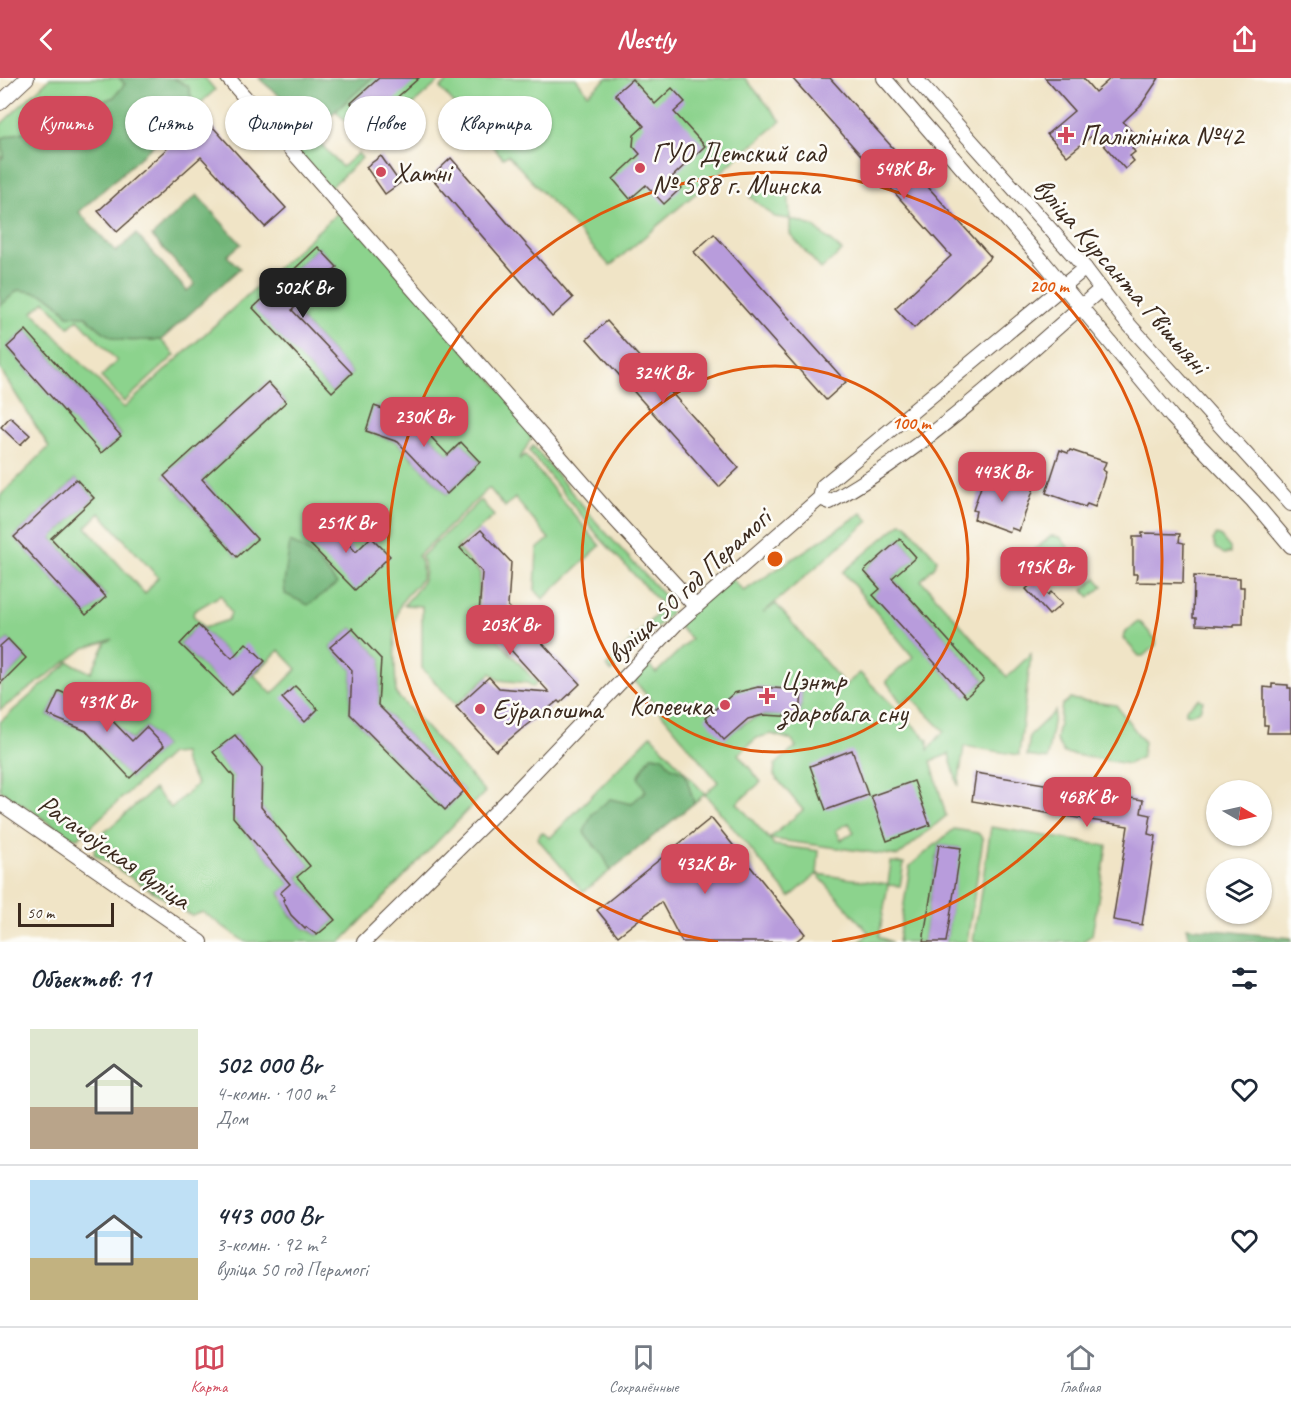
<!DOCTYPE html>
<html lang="ru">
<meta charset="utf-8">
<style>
:root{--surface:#fff;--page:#f2f2f3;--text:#1f2937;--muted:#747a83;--line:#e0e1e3;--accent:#d1495b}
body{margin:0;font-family:Caveat,sans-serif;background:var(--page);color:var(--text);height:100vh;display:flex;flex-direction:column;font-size:22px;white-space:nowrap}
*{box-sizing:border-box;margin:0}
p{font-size:20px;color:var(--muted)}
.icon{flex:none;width:33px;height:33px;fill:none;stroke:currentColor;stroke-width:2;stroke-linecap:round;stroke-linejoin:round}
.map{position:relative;height:864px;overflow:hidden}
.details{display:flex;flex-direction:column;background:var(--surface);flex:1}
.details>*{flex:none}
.top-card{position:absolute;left:18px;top:18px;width:600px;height:54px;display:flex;gap:12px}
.needle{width:39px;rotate:99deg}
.tools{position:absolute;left:1206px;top:702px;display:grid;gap:12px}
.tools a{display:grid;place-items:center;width:66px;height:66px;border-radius:50%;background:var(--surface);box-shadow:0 2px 4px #0004;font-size:30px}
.scale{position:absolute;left:18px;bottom:15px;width:96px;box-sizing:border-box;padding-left:6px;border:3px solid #3b2a1e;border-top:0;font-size:16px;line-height:21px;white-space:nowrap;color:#3b2a1e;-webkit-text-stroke:4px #fdfcf7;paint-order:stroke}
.price{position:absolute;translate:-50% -51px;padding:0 14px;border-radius:12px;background:var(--accent);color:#fff;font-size:20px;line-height:39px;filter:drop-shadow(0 2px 3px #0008)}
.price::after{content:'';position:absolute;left:50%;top:36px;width:18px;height:14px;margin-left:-9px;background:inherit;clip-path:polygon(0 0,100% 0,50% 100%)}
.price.selected{background:#222;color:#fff}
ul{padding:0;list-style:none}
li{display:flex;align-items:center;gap:18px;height:150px;padding:0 30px}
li+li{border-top:2px solid var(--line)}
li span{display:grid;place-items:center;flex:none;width:168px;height:120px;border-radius:0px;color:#555}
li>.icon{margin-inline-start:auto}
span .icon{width:72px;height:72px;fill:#fffc;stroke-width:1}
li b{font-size:26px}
h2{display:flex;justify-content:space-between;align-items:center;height:72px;padding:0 30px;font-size:26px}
.chip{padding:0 21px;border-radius:27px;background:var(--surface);box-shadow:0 2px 4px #0004;font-size:21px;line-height:54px}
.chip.selected{background:var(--accent);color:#fff}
header{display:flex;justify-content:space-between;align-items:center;height:78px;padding:0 30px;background:var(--accent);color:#fff;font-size:27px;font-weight:600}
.menu{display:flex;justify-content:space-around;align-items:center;height:84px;border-top:2px solid var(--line);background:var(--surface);font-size:16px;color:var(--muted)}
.menu a{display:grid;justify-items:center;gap:3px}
.menu .selected{color:var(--accent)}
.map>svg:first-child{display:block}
.green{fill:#8cd38d;stroke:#647e56;stroke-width:1.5;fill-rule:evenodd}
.forest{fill:#71b578;stroke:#56704b;stroke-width:1.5}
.building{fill:#b89cdc}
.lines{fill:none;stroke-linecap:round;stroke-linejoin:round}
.minor-casing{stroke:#564637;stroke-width:16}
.minor{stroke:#fff;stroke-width:14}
.ring{fill:none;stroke:#df570d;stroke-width:3}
.poi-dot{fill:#d1495b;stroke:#fdfcf7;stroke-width:2}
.labels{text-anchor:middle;stroke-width:5;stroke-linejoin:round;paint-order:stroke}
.poi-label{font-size:28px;fill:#3b2a1e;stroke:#fdfcf7;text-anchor:start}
.street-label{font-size:28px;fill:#3b2a1e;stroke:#fdfcf7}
.centre{fill:#df570d;stroke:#fdfcf7;stroke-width:3}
.ring-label{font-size:18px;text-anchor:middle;font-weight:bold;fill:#df570d;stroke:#fdfcf7;stroke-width:5;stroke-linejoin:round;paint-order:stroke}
</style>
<header><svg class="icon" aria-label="back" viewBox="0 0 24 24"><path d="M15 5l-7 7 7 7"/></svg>Nestly<svg class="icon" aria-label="share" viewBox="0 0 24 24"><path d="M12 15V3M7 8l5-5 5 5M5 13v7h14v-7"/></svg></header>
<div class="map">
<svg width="1291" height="864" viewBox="0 0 1291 864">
<rect width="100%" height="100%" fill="#fdfcf7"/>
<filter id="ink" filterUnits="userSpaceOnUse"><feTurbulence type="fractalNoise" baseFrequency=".0167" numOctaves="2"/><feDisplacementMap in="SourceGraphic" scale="12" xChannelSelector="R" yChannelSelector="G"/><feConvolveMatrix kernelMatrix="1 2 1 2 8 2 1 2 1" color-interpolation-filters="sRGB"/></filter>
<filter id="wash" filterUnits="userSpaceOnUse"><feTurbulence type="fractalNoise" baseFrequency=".008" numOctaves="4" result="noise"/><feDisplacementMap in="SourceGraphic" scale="24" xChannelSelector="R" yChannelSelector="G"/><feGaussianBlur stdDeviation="1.35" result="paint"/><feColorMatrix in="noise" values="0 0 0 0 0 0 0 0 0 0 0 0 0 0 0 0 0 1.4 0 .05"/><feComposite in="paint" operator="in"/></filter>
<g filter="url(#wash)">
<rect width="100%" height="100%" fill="#f0e4c6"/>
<g class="green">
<path d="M50 0H119L125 6 114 19 98 25 100 36 56 43 38 38 26 53 2 60 4 78 0 82V47Z"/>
<path d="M173 0H205L215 12 195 30 188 8Z"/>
<path d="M372 0H443L367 67 336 33Z"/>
<path d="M452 0 489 2 492 0H576L588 16 607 0H745L781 43 610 188 508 77 503 80 440 10Z"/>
<path d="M311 55 342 89 358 75 362 80 328 112 293 73Z"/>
<path d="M771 100 789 120 790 141 813 148 842 173 821 191 790 156V141L775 139 750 119Z"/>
<path d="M344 129 536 352 519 382 525 377 600 468 543 521 535 512 537 471 549 461 515 420 505 429 489 410 418 478C433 507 407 508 399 530 391 553 396 592 396 616L485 714 341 864H245L203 834 192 838 94 776 95 765 98 760 154 711 171 730 197 706 184 684 183 675 170 676 78 760 71 759 0 712V644L69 584 91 595 106 564 113 561 85 570 0 632V606L26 580 8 561 0 568V418L49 369 0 291V228L18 212C44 215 51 216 68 237L86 238C117 270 121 261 161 262L175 277 124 324 101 299 117 283 78 241 69 249 45 223 33 234 124 330ZM318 169 337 189 292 232 352 295 332 314 254 230ZM26 252 121 357 102 375 7 269ZM268 304 286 324 202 401 256 461 237 479 164 398ZM375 328 415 342 448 377 461 364 480 384 447 416 397 364 366 353ZM76 401 94 420 51 460 106 518 86 537 14 459ZM100 435 158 499 145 516 86 449ZM221 517 231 535 228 542 204 550 193 537 194 533ZM198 547 232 580 265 583 232 617 180 566ZM352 550 381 581 378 627 464 713 445 732 350 636 352 592 330 569ZM279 572 297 591 272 616 254 597ZM59 613 101 631 132 662 146 649 164 668 130 700 86 653 48 637ZM235 657 262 690 261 729 310 788 290 806 233 739 234 699 214 674ZM298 800 335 842 317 857 304 850 291 838 280 815Z"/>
<path d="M533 368 597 445 669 523 671 532 668 538 612 594 606 588 664 529 600 460 529 373Z"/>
<path d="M481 422 494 438 457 470 480 495 477 538 537 605 533 609 528 605 499 602 491 595 456 627 422 590V528L404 527C417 512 432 499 421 479Z"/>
<path d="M862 435 869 443 763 535 776 526 845 607 860 595 928 662V672L944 653 911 619 902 626 886 603 913 579 843 494 901 445 906 446 937 481 935 488 921 502 1007 599 1031 576 1019 677 964 668 958 708 949 676 931 683 946 738 898 778 770 761 774 767 819 773 817 796 888 806 891 784 904 785 900 808 888 807 879 859 892 864H860L869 855 817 796 790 819 705 716 694 725 685 695 671 689 662 678H651L638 698 646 713 631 726 610 721 593 767 605 777 610 793 583 814 537 760 542 754 550 760 651 657 705 716 718 704 634 602 648 586 656 595 691 561 676 546 729 498 744 513ZM900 461 916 479 892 500 984 602 966 619 874 517 880 511 864 493ZM758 609 802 613 800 639C759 636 756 634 724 661ZM771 656 792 662 796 669 775 687 774 697 803 732 769 761 737 725 761 704 738 676 757 660ZM849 745 854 755 841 762 836 752Z"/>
<path d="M1216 457 1220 458 1230 470V475L1224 476 1216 470 1213 462Z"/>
<path d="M1051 458 1060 459 1068 469V473L1054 483 1037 481 1032 474Z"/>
<path d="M1096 500 1103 508 1090 519 1083 512Z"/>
<path d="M1137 544 1141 545 1156 562V567L1143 578H1139L1123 560 1124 556Z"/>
<path d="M1070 621 1116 627 1144 664 1142 679 1128 686 1064 675 1056 662 1062 627Z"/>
<path d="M1199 621 1203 623 1200 632 1192 636 1186 635V631Z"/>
<path d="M1055 633 1047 681 1027 678 1030 657Z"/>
<path d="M991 749 1107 768 1092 857 1082 864H973Z"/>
<path d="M954 751 978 755 983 761 967 864H946L960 770 939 767 923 864H898L910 788Z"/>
</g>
<g class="forest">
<path d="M119 0H173L188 8 195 30 79 134 116 174 136 156 187 213 195 206 152 158 197 117 241 166 227 178 240 190 161 262C121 261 117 270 86 238L68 237C51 216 44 215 18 212L0 228V82L4 78 2 60 26 53 38 38 54 35 56 43 100 36 98 25 114 19 125 6Z"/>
<path d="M259 0H372L311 55C303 29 277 19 259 0Z"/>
<path d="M290 464C310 472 324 489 337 506L308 527 285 516 284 505Z"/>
<path d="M651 678H662L671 689 685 695 694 725 610 793C604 774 595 770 584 754L592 736 610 721 631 726 646 713 638 699Z"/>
<path d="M1186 849 1291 860V864H1191Z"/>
</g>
<g id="blocks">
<g class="building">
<path d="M379 0H419L368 45 351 25Z"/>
<path d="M792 0H830L991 179 914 250 895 230 951 178Z"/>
<path d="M1045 0H1083L1095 14 1111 0H1159L1141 27 1123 44 1139 62 1132 70 1135 74 1130 78 1134 83 1125 91 1094 56 1067 78 1047 56 1074 33Z"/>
<path d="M632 1 655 26 672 10 685 24 674 34 705 68 671 100 681 110 664 126 646 107 630 121 613 101 640 76 633 68 634 57 644 48 615 16Z"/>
<path d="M203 38 286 130 265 149 201 79 117 154 98 133Z"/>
<path d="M381 78 400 105 385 116 366 89Z"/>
<path d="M451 80 573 220 552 239 431 99Z"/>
<path d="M714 156 846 304 826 322 694 174Z"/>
<path d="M318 169 337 189 292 232 352 295 332 314 253 230Z"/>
<path d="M607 243 739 390 719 409 587 261Z"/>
<path d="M26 252 121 358 101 375 7 269Z"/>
<path d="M268 304 286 324 202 401 257 461 237 479 164 398Z"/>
<path d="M374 328 415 342 448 377 461 364 480 384 447 416 398 364 366 353Z"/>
<path d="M10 339 30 357 20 367 1 349Z"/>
<path d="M1060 372 1068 375 1070 372 1106 384 1103 392 1106 394 1095 429 1087 426 1085 429 1046 415Z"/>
<path d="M994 396 1034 410 1019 453 1011 450 1010 454 974 441 976 433 973 432 985 397 993 400Z"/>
<path d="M76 401 94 420 51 460 106 519 86 537 14 459Z"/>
<path d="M323 440 356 474 371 459 390 478 355 512 303 459Z"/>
<path d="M481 452 511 484 508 528 580 606 560 625 558 623 524 649 496 673 456 629 489 599 499 610 549 614 479 537 482 494 460 470Z"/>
<path d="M1142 455 1180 456 1179 464 1184 465 1183 505 1136 504 1137 496H1133V459H1142Z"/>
<path d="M900 461 916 479 892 500 984 602 966 619 873 517 880 511 864 493Z"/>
<path d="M1194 498 1240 500V509H1244L1243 546H1234V549L1196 547V540H1193Z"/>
<path d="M1035 503 1048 517 1051 514 1062 526 1049 537 1026 511Z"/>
<path d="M198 547 232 580 246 565 265 583 232 617 180 566Z"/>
<path d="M352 550 381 581 378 627 464 713 445 732 350 636 352 592 330 569Z"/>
<path d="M8 561 26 580 0 606V568Z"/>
<path d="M1272 606 1288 607V610H1291V655H1267L1268 647H1264V609L1272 610Z"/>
<path d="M295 608 318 631 305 644 282 620Z"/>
<path d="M758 609 802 612 800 639 763 637 748 641 724 662 705 640 734 615Z"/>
<path d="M59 613 101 631 132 663 146 649 164 668 130 700 86 653 48 637Z"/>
<path d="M235 657 262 690 261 729 310 788 297 799 335 842 317 857 306 849 305 851 291 837 283 822 285 821 280 815 290 806 233 739 234 699 213 674Z"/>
<path d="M852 672 868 717 826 732 810 688Z"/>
<path d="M976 695 1143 722 1141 735 1151 737 1148 756 1156 758 1142 847 1113 842 1128 748 972 723Z"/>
<path d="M914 703 930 747 887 763 871 718Z"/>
<path d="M711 740 805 856 795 864H682L661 824 618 858 597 832Z"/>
<path d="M939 767 961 770 946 864H923Z"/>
</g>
</g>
</g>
<g filter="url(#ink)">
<use href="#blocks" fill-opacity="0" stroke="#564637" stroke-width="1.5"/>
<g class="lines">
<defs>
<g id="minor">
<path d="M228 0 613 439 696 529"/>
<path d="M884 0 1041 181 1172 339 1253 423 1291 468"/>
<path d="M915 0 1085 190 1123 240 1291 426"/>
<path d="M0 25 27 0"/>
<path d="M820 420 830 424C930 368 1015 286 1101 211"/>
<path d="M0 725 201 864"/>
<path d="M364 864 504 726 676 546 820 420 823 408 1085 190"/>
</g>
</defs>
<use href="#minor" class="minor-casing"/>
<use href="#minor" class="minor"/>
</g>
</g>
<g class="ring">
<circle cx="775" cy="481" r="193"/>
<path d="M718 864A387 387 0 1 1 832 864"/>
</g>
<g class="poi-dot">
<path d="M1063 48h6v6h6v6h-6v6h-6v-6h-6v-6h6z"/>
<circle cx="640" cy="90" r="6"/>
<circle cx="381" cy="94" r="6"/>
<path d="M764 609h6v6h6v6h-6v6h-6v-6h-6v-6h6z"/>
<circle cx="725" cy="627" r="6"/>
<circle cx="480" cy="631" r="6"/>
</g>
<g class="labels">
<g class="poi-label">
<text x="1080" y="67">Паліклініка №42</text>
<text x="652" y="84">ГУО Детский сад<tspan x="652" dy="32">№ 588 г. Минска</tspan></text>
<text x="393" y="104">Хатні</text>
<text x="780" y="612">Цэнтр<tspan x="780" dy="32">здаровага сну</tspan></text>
<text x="713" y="637" text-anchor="end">Копеечка</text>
<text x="492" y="641">Еўрапошта</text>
</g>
<g class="street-label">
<text transform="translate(1122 197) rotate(49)" y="10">вуліца Курсанта Гвішыяні</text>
<text transform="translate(688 507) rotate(-43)" y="10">вуліца 50 год Перамогі</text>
<text transform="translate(115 773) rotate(35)" y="10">Рагачоўская вуліца</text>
</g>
</g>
<circle cx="775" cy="481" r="9" class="centre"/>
<g class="ring-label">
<text x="1049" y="214">200 m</text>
<text x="911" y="351">100 m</text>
</g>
</svg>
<div class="tools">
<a><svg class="needle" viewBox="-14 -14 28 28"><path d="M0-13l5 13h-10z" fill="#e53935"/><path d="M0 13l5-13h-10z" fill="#747a83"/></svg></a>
<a><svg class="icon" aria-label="layers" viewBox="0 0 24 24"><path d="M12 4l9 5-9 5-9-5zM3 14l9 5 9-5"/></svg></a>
</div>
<div class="scale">50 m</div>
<b class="price" style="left:904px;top:122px">548K Br</b>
<b class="price selected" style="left:303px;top:241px">502K Br</b>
<b class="price" style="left:663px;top:326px">324K Br</b>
<b class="price" style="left:424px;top:370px">230K Br</b>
<b class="price" style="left:1002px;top:425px">443K Br</b>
<b class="price" style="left:346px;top:476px">251K Br</b>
<b class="price" style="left:1044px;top:520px">195K Br</b>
<b class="price" style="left:510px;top:578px">203K Br</b>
<b class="price" style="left:107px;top:655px">431K Br</b>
<b class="price" style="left:1087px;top:750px">468K Br</b>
<b class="price" style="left:705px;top:817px">432K Br</b>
<div class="top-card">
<a class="chip selected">Купить</a>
<a class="chip">Снять</a>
<a class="chip">Фильтры</a>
<a class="chip">Новое</a>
<a class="chip">Квартира</a>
</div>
</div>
<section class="details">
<h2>Объектов: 11<svg class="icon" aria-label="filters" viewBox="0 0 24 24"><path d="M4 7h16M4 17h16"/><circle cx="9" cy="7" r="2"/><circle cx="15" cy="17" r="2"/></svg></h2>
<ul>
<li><span style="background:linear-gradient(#dfe7d0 65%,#b9a48a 0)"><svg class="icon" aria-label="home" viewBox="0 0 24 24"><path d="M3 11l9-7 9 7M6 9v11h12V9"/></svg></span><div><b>502 000 Br</b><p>4-комн. · 100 m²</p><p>Дом</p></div><svg class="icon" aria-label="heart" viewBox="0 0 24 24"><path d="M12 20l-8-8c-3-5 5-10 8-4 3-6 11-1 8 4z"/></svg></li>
<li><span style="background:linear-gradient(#bfe0f5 65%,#c2b280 0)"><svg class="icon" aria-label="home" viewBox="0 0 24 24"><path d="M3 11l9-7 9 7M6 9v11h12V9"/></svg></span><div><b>443 000 Br</b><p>3-комн. · 92 m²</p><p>вуліца 50 год Перамогі</p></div><svg class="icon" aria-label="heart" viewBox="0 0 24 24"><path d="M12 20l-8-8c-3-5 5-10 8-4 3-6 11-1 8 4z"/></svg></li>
</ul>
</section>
<nav class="menu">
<a class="selected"><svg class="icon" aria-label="map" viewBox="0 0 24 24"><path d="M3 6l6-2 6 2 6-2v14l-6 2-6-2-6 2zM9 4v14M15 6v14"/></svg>Карта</a>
<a><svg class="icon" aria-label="saved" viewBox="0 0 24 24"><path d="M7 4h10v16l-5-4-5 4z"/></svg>Сохранённые</a>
<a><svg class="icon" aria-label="home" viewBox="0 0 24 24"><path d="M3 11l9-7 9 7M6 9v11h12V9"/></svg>Главная</a>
</nav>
